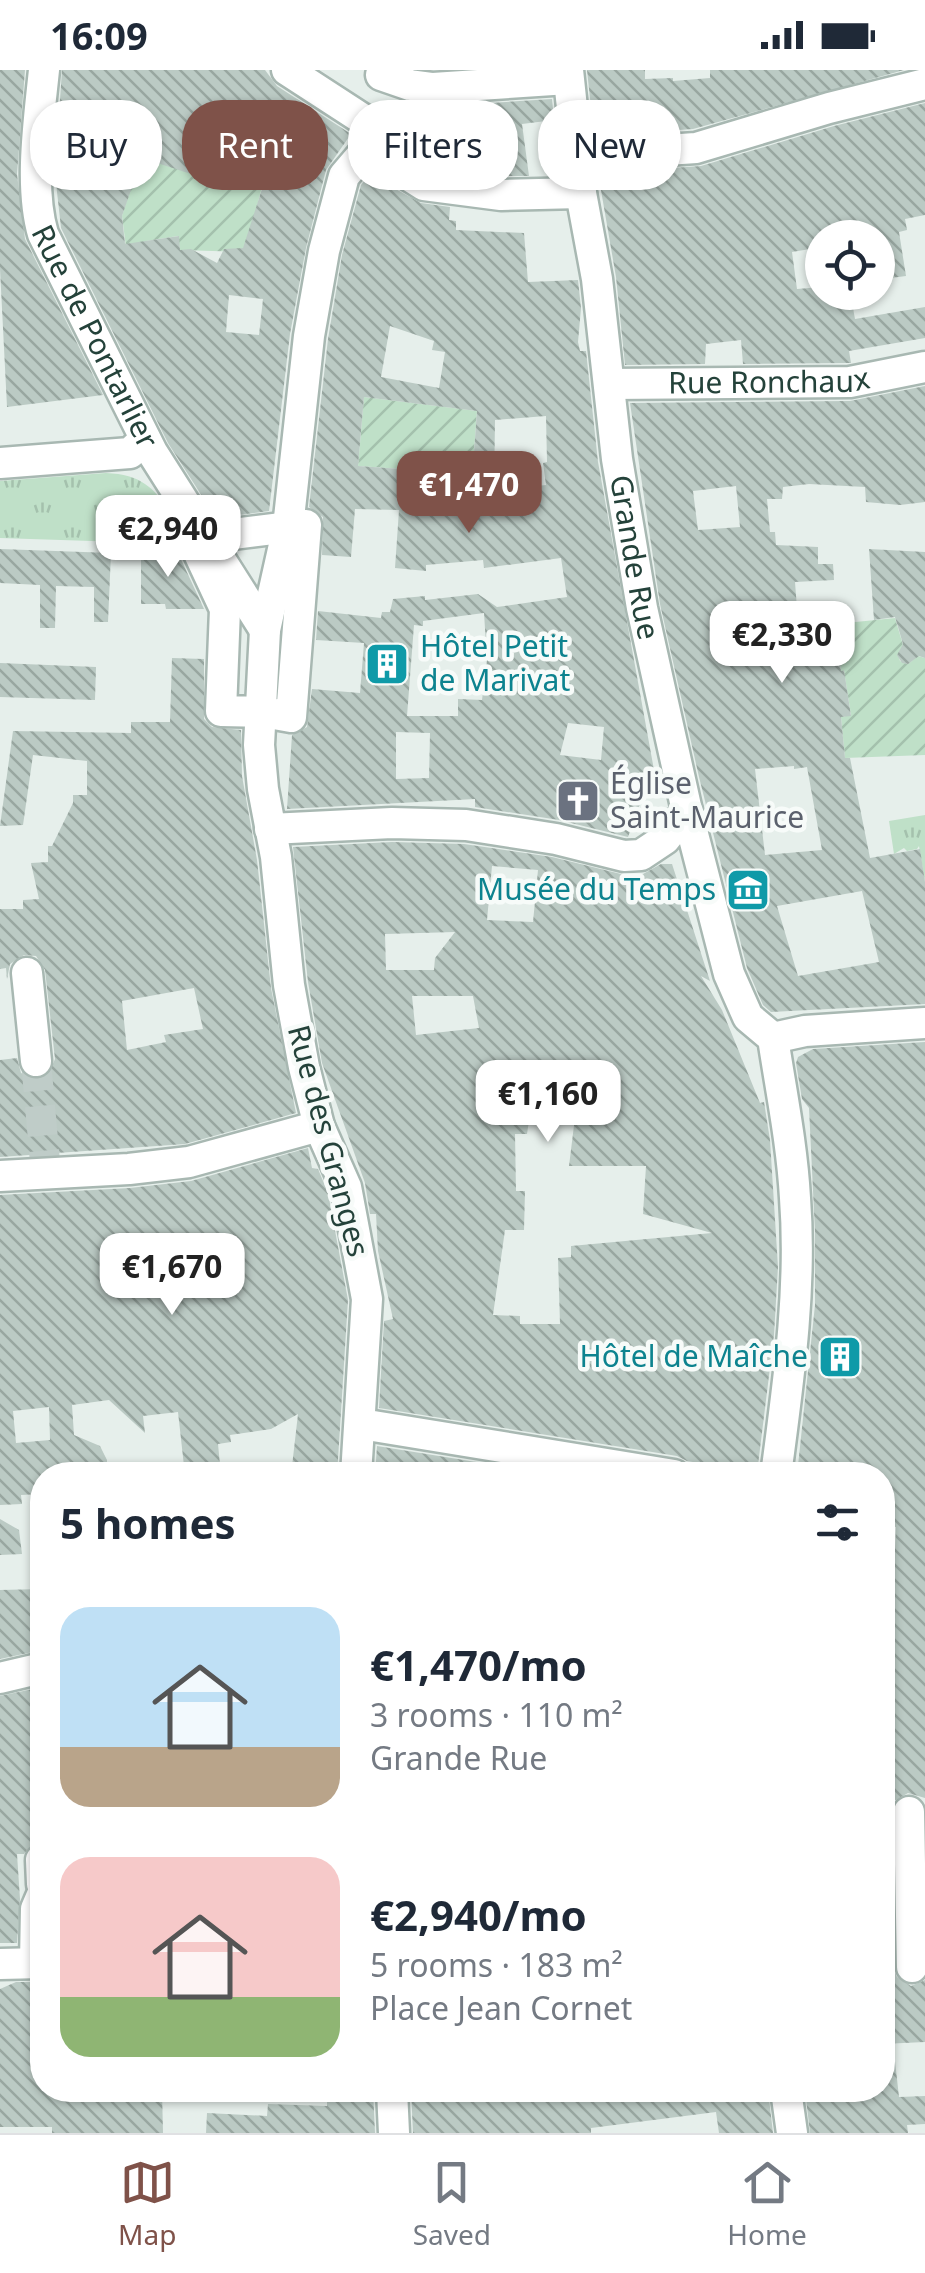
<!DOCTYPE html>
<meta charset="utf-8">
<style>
:root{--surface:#fff;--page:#f2f2f3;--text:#1f2937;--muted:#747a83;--line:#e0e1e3;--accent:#7f5249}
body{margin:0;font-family:"Noto Sans",sans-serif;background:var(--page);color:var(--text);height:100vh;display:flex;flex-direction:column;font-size:38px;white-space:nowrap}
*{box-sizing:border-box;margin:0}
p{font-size:32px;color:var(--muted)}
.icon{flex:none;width:55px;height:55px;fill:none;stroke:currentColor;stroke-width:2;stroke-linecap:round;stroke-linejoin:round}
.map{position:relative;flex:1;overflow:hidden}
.details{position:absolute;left:30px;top:1392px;width:865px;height:640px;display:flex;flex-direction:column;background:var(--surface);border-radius:40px;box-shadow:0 2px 8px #0004}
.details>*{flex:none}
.hud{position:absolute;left:30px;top:30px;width:865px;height:90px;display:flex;gap:20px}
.controls{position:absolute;left:805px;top:150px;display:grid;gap:20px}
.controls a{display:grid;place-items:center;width:90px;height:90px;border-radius:50%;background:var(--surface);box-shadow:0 2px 8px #0004;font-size:50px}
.price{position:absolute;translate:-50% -85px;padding:0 22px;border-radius:20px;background:#fff;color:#222;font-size:32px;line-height:65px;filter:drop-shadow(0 2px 5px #0008)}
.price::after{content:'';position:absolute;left:50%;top:60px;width:30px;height:22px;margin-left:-15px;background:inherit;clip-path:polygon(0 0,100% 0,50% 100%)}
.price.on{background:var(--accent);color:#fff}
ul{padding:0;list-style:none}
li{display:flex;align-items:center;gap:30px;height:250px;padding:0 30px}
li span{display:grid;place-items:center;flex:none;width:280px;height:200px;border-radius:30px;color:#555}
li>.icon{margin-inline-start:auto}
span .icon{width:120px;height:120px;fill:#fffc;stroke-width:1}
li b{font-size:42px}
h2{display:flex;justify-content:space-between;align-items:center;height:120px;padding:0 30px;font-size:42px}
.pill{padding:0 35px;border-radius:40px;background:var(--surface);box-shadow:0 2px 8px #0004;font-size:35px;line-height:90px}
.pill.on{background:var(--accent);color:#fff}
.status{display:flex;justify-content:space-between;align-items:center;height:70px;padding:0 50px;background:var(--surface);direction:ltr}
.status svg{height:28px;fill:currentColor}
.menu{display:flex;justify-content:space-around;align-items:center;height:140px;border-top:2px solid var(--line);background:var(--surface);font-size:28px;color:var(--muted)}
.menu a{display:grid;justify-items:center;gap:5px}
.menu .on{color:var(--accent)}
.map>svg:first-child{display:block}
.grass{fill:url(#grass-tufts)}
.garden{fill:url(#garden-furrows)}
.building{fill:url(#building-back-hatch);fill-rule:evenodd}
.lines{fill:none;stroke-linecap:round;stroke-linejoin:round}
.minor-tunnel{stroke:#bfccc8;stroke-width:30;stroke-dasharray:30 15;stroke-linecap:butt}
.minor-casing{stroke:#a8b8b2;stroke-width:35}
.minor{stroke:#fff;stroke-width:30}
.labels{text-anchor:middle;stroke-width:9;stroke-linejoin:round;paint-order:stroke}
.street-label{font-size:30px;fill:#24423a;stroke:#f7fbf9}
.culture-label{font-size:30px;fill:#0d838f;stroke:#f7fbf9;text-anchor:end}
.worship-label{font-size:30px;fill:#5b616d;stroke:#f7fbf9;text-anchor:start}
</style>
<div class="status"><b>16:09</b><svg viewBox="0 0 49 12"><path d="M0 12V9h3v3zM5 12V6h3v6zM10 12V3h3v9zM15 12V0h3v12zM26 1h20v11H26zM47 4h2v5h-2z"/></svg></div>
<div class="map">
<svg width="925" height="2063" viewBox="0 0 925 2063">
<defs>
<pattern id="grass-tufts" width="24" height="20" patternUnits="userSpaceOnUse" patternTransform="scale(2.5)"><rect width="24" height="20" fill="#bfe0c8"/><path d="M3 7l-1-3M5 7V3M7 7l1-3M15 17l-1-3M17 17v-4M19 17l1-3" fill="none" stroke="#a4c1ad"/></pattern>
<pattern id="garden-furrows" width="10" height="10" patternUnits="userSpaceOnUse" patternTransform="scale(2.5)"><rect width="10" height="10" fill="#bfe0c8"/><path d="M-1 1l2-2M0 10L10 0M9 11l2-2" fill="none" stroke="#a4c1ad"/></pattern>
<pattern id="building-back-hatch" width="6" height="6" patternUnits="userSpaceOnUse" patternTransform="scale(2.5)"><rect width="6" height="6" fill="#bbcac4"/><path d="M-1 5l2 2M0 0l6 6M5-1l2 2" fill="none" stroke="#98a6a0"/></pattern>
</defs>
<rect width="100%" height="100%" fill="#e6efeb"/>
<g class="grass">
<path d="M106 403C153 405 161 429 183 465L174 471 180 481 153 479 152 473 0 468V411Z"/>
<path d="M925 745V812L919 776 917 779 907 781 904 778 894 784 889 751Z"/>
</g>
<g class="garden">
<path d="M140 87 203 106 204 103 215 105 218 94 263 113 245 182 180 180 178 166 146 171 127 185 122 146Z"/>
<path d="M364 327 477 341 474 382 464 383 465 399 416 400 358 396Z"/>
<path d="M895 548 903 575 898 584 900 591 908 594 918 586 925 588V685L845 688 841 647 851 645 844 601H841L836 554Z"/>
</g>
<g class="building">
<path d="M0 0H25L17 104 25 169 103 325 7 337 0 199Z"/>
<path d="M62 0H265L277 16 351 64 326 100 306 178 290 264 269 441 216 448 168 373 61 158 55 104ZM252 59 282 73 270 94 243 178 224 179 217 193 191 179 180 180 179 166 125 174 122 146 142 88 197 106 198 102 215 105 222 77 239 85ZM229 225 263 229 259 265 226 262Z"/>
<path d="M587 0H645V9L673 8V11L710 8V0H904L693 59 594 66Z"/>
<path d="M552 29 554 50 522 54 529 106H502L425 94 429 41H444L443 36Z"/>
<path d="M925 33V145L905 149 907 160 899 162 906 206 883 209 878 168H866L864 157 829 161 830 168H822V177L792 182 797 219 822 217V222H850L855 249 925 237V268L849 281 851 293H848L743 294 741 270 706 274 705 294 625 295 616 207 598 103 701 96 834 56Z"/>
<path d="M365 110 392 117 421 133 450 137 449 150 456 151V160L524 163 528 212 578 210 581 238 578 272 580 281H586L598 392 656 711 645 720 628 767 559 750 475 737V729L287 739 292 665 307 657 312 619 360 623 364 573 316 570 318 541 381 548 382 542H390L393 529 425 526V530L478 524 497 537 567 527 561 488 484 498 483 490 426 495V501L395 498 399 440 355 439 351 487 322 485 323 447 309 437 328 269 342 185 361 115ZM390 256 434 271 432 280 445 282 439 318 381 307ZM364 327 477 341 474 382 464 383 465 399 416 400 358 396ZM546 346 547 392 543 393 546 415 494 420 495 350ZM484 543 487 590 482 630 458 629V646H407L414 555 423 556V551ZM568 653 604 657 601 690 560 685ZM396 662 430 663 429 708 396 709Z"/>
<path d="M925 316V432L900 435 866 432 865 417 809 414 783 417 782 429H767L770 462H775L776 475 818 477V494H833L834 510 795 512 798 552 834 546 841 601 844 600 851 646 841 647 845 688H850L870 788 920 779 925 812V934L771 942 763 935 747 898 699 707 660 534 630 333 850 331ZM736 416 740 457 698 460 693 421ZM794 696V699L807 697 822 780 765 785 755 699ZM862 821 879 892 798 906 777 836Z"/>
<path d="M181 466 178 474 179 485 204 539H166L165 534H141V484H154Z"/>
<path d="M0 479 111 483 108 552H94V517L56 516 55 558H40V515L0 513Z"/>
<path d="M869 479 925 482V588L919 586 908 594 902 593 897 585 903 574 895 547 874 550Z"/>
<path d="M172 588 204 589V649L212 657 241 660 242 706 257 790 271 918 296 1043 185 1074 0 1087V990L17 988 21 1003 37 1010 48 1006 55 989 45 900 36 886 24 885 10 894 7 909 6 898 0 899V839H23V830L39 829 31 793 48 792V776H52L73 733V725H87V691L33 685 23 755 0 756 13 661 131 663V652H170ZM194 918 203 959 164 965 166 972 127 980 122 931Z"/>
<path d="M0 593 96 597 95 630 0 627Z"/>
<path d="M392 772 464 774 552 787 625 805 643 804 661 794H672L710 911 701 906 722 940 760 1033 764 1032 770 1070 778 1197 774 1265 757 1403 687 1391 677 1386 379 1338 384 1251 393 1249 378 1181 376 1144H370L365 1113 322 993 308 912 293 777ZM492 796 538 800 533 852 487 850ZM455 862 435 888 434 900H386L385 864ZM412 926H473L479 958 416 965ZM543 1031H577L569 1096H646L643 1144 712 1163 571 1176V1187L558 1188 560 1254H520V1246L493 1245 505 1160H524L525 1121H516L515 1064H527L531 1037Z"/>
<path d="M925 972V1728L908 1723 896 1730H882V1501H894L896 1457 882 1456V1405H797L815 1235V1162L809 1038 802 1029 796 993 798 987 813 979Z"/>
<path d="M308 1078 312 1098 318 1099 328 1123 348 1230 337 1405H291L298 1344 271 1359 230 1365 231 1372 218 1374 221 1405H185L178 1342 143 1346 145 1363 109 1330 72 1335 74 1365 100 1376 107 1390V1405H42V1424L21 1425 22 1434 0 1435V1125L130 1118 191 1111ZM49 1337 50 1370 16 1373 13 1341Z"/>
<path d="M377 1376 557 1405H375Z"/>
<path d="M0 1449 19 1460 22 1484 0 1485Z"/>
<path d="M42 1519V1580L0 1589V1520Z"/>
<path d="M42 1617V1772L32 1774 24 1784H17L20 1829 17 1873H0V1626Z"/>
<path d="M882 1840H892L893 1897 897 1907 911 1916 925 1910V1972L882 1974Z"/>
<path d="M16 1912H42V2020H162L163 2063H52V2057H0V1919Z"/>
<path d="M894 1982 899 2027 925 2026V2054L907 2055 908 2063H810L805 2020H882V1983Z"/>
<path d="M327 2020H373L375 2063H206L207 2043 267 2046 268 2034 327 2036Z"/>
<path d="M411 2020H768L773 2063H719L716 2042 591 2058V2063H413Z"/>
</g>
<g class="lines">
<path class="minor-tunnel" d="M36 991 45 1092"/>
<defs>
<g id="minor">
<path id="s1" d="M44 0C39 49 29 117 43 164L152 382 265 560"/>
<path d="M287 0 364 50 392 91"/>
<path id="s2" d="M568 0 581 123 597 209 617 389 642 538 687 741 729 904 748 947 773 968C781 1021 792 1074 795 1128 802 1220 788 1314 776 1405"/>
<path d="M381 5 410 15 433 18 568 9"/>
<path d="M367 79 424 115 501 125 581 123"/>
<path d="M577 86 696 78 829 38 925 14"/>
<path id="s3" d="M609 314 850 312 925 297"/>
<path d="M0 393 130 383 145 369"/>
<path d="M306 455 291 647 263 642 221 641 225 539 196 477 225 465Z"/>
<path d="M270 759 392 753 466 755 556 769 624 786 641 785 665 769 687 741"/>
<path d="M27 903 36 991"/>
<path d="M773 968 805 961 925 953"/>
<path d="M0 1106 129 1099 189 1092 319 1056"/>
<path d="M361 1354 674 1405"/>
<path d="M356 1405 367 1229 346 1117 319 1056 304 997 289 915 276 787 263 719 259 675 265 560 288 457 309 266 324 181 344 106 367 79"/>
<path d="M0 1608 42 1598"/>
<path d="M909 1742 912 1897"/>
<path d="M41 1790 42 1814"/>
<path d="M35 1893 36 1839 42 1825"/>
<path d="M0 1894 42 1893"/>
<path d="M392 2020 394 2063"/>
<path d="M786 2020 792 2063"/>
</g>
</defs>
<use href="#minor" class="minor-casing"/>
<use href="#minor" class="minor"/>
</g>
<defs>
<symbol id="building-square" viewBox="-11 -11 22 22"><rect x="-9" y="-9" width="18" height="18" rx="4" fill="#0f9aa8" stroke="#f7fbf9"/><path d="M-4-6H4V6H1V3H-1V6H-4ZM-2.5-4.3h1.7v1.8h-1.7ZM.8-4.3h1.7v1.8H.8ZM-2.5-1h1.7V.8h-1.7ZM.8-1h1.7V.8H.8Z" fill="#fff"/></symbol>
<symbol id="church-square" viewBox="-11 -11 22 22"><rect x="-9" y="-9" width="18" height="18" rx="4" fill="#6b7280" stroke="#f7fbf9"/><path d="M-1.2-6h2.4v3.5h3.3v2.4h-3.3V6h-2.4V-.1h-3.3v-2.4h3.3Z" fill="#fff"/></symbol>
<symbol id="museum-square" viewBox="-11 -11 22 22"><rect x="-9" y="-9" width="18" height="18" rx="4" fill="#0f9aa8" stroke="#f7fbf9"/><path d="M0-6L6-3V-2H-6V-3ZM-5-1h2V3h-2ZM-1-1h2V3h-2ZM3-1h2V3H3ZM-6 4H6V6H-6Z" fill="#fff"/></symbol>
</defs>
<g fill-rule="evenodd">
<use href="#building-square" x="362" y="569" width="50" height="50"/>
<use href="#church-square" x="553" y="706" width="50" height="50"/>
<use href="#museum-square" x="723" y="795" width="50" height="50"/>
<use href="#building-square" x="815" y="1262" width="50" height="50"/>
</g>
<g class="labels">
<g class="street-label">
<text dy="10" stroke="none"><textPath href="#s1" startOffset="280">Rue de Pontarlier</textPath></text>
<text dy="10" stroke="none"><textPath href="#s3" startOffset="160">Rue Ronchaux</textPath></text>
<text dy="10" stroke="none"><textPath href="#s2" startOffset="492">Grande Rue</textPath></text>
<text transform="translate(328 1071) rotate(75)" y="10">Rue des Granges</text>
</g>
<g class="culture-label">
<text x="420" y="587" text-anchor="start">Hôtel Petit<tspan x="420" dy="34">de Marivat</tspan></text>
<text x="716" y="830">Musée du Temps</text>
<text x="808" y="1297">Hôtel de Maîche</text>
</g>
<g class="worship-label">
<text x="610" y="724">Église<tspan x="610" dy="34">Saint-Maurice</tspan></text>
</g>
</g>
</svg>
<div class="controls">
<a><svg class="icon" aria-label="locate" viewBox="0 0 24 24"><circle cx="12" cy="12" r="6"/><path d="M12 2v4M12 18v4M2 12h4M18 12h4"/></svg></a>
</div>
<b class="price on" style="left:469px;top:466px">€1,470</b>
<b class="price" style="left:168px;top:510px">€2,940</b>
<b class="price" style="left:782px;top:616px">€2,330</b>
<b class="price" style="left:548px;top:1075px">€1,160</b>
<b class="price" style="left:172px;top:1248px">€1,670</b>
<div class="hud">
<a class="pill">Buy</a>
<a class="pill on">Rent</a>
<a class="pill">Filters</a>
<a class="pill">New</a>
</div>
<section class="details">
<h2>5 homes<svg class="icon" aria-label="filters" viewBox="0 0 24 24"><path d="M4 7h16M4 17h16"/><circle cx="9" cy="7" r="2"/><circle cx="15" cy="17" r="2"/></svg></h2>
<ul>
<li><span style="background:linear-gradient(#bfe0f5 70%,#b9a48a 0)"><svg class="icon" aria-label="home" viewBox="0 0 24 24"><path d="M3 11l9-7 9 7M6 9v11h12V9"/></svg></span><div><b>€1,470/mo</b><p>3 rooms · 110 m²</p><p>Grande Rue</p></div></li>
<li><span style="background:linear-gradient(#f6c9c9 70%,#8fb573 0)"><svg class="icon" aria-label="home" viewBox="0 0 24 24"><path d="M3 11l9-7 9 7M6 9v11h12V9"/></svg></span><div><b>€2,940/mo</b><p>5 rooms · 183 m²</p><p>Place Jean Cornet</p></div></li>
</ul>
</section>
</div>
<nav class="menu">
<a class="on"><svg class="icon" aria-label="map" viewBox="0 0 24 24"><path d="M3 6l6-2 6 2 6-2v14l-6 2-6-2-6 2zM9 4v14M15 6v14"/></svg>Map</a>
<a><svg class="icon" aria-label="saved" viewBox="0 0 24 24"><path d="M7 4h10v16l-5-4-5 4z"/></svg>Saved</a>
<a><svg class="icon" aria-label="home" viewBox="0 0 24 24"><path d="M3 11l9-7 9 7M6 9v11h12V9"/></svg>Home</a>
</nav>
